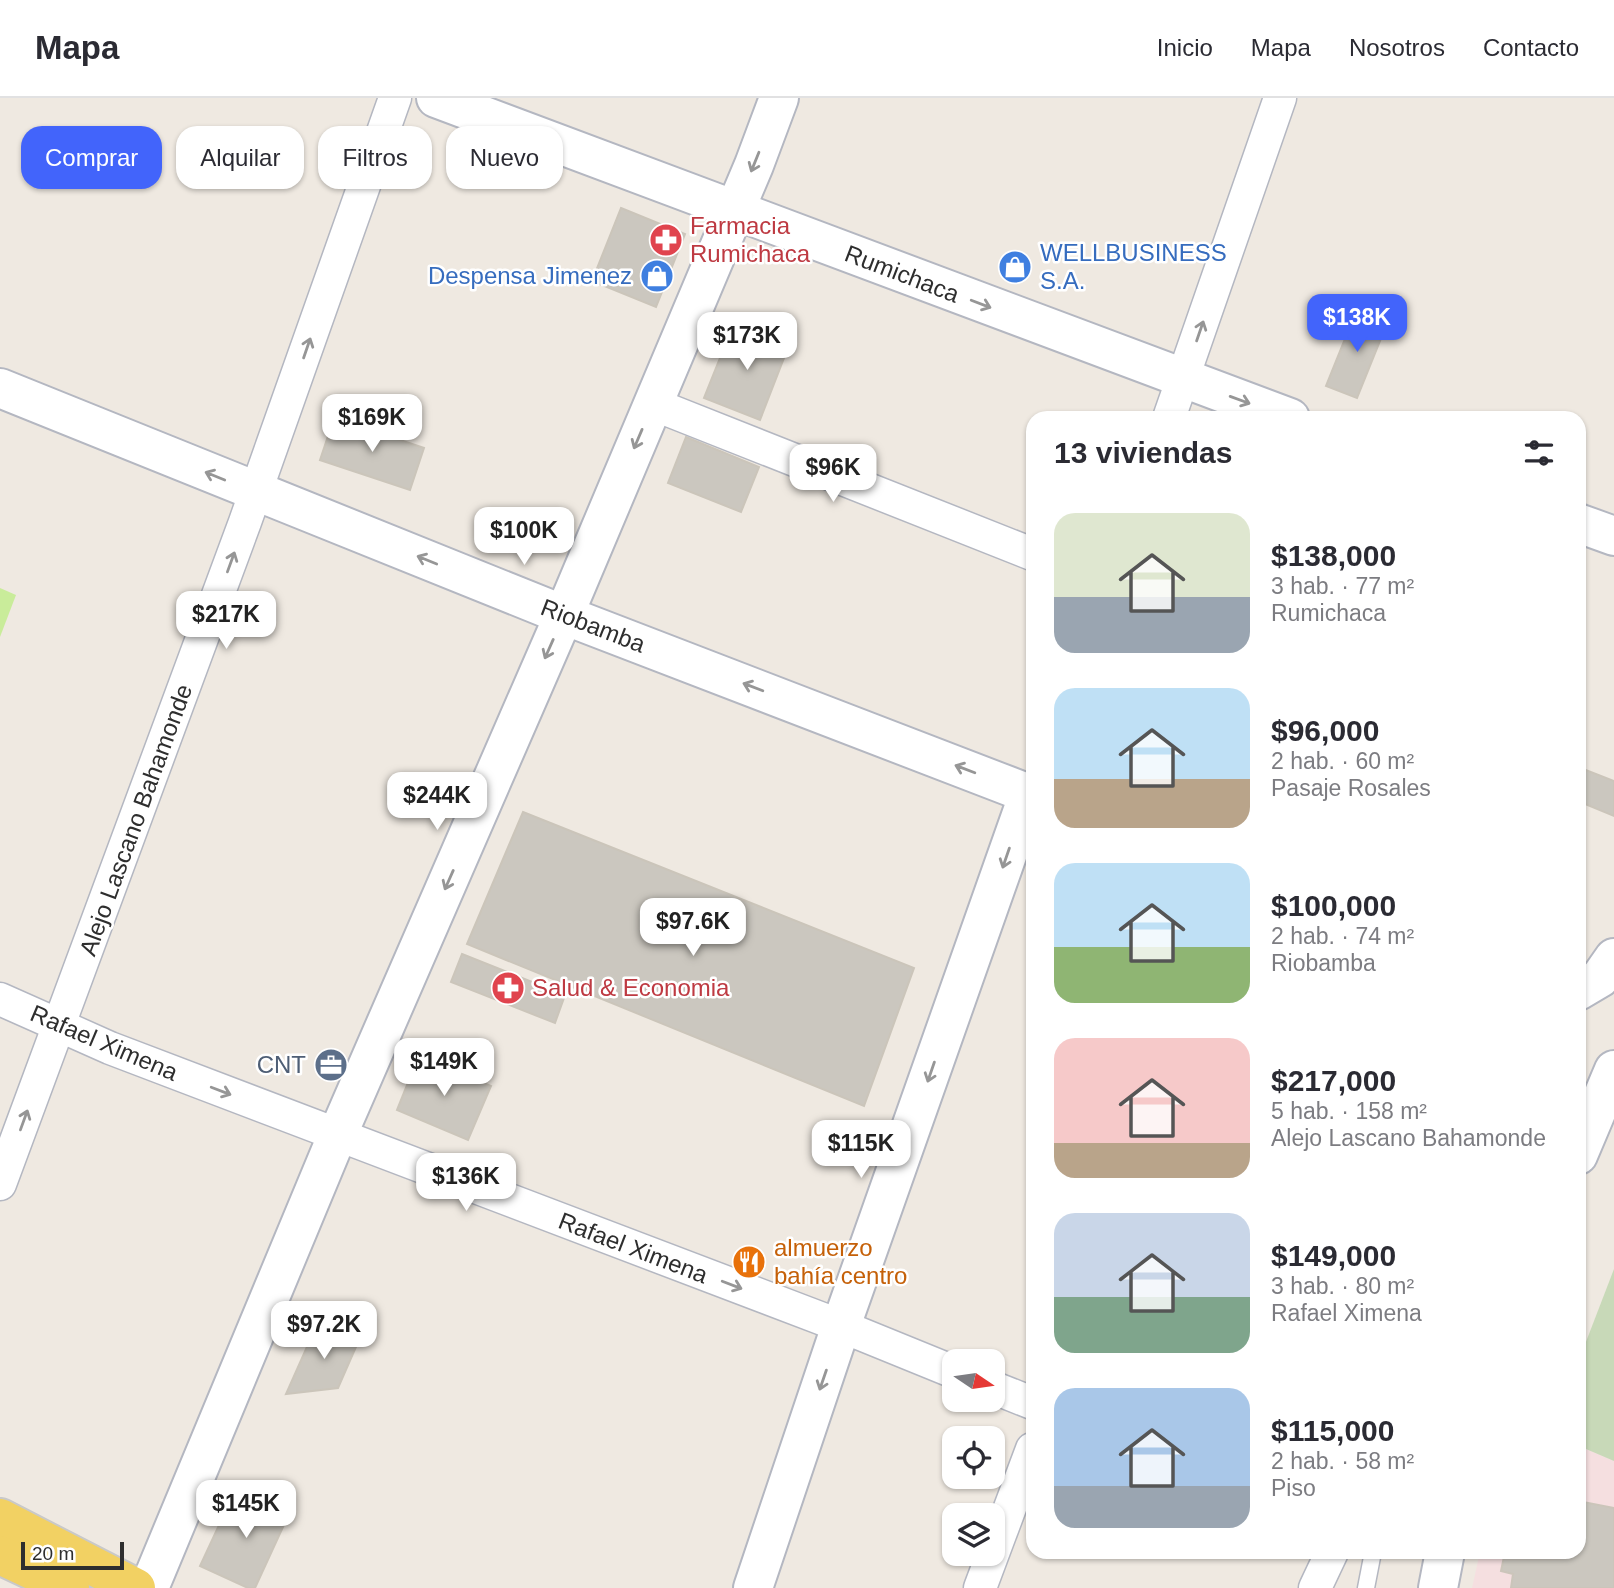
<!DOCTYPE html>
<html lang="es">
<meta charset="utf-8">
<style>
:root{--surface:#fff;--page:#f2f2f3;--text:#2b2b33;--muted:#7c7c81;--line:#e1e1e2;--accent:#4264fb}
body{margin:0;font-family:Arial,sans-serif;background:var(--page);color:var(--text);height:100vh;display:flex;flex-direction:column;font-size:26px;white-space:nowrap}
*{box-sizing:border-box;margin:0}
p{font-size:23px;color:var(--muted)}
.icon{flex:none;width:38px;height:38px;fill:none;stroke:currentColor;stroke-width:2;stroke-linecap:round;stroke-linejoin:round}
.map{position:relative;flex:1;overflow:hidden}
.sheet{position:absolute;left:1026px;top:313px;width:560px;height:1148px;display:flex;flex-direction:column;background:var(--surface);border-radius:21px;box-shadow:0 2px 5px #0004}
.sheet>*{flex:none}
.top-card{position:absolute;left:21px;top:28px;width:665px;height:63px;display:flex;gap:14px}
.needle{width:46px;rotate:103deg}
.tools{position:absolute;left:942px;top:1251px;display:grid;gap:14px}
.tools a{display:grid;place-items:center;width:63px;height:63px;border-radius:14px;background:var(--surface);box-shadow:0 2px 5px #0004;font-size:35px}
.scale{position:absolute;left:21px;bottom:18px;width:103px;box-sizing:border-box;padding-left:7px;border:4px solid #2e2e2e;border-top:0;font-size:19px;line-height:24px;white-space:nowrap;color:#2e2e2e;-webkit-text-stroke:5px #fff;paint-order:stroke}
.price{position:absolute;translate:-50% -60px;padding:0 16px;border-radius:14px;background:#fff;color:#222;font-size:23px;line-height:46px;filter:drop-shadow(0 2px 4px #0008)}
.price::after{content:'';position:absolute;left:50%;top:42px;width:21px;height:16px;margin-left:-10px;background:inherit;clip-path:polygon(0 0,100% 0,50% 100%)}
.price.active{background:var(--accent);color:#fff}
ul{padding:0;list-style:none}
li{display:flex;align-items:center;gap:21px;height:175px;padding:0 28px}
li span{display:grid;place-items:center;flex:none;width:196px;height:140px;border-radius:21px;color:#555}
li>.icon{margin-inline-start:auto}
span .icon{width:84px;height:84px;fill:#fffc;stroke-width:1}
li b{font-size:30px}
h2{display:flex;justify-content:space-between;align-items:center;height:84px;padding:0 28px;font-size:30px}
.chip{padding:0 24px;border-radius:21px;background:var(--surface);box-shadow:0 2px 5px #0004;font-size:24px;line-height:63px}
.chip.active{background:var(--accent);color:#fff}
header{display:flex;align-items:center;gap:42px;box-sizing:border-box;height:98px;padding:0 35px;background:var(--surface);border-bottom:2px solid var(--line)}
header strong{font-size:33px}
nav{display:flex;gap:38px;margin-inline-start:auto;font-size:24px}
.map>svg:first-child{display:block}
.medical{fill:#f5dfe0}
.cemetery{fill:#c8d9b8}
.pitch{fill:#c9ec9a}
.building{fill:#cbc7bf;stroke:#cbc5ba;stroke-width:2}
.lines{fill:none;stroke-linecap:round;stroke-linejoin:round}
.lane-casing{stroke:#b4b7c1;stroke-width:19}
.street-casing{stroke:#b4b7c1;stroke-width:35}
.secondary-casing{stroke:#b4b7c1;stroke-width:42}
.primary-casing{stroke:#c9c9c9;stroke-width:42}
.lane{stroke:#fff;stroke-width:16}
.street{stroke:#fff;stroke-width:32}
.secondary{stroke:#fff;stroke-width:38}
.primary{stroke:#f2d163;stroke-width:38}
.oneway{stroke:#969696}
.labels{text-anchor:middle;stroke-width:5;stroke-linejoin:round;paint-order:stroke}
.health-label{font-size:24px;fill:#be3a42;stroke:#fff;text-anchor:start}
.shop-label{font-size:24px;fill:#366cbe;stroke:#fff;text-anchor:start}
.street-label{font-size:24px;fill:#2e2e2e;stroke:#fff}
.service-label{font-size:24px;fill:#4e5e75;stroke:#fff;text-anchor:end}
.food-label{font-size:24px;fill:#c56008;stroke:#fff;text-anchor:start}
</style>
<header>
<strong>Mapa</strong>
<nav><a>Inicio</a><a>Mapa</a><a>Nosotros</a><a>Contacto</a></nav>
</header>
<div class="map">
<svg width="1614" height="1490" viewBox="0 0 1614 1490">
<rect width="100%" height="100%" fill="#efe9e1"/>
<path class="medical" d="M1579 1348 1614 1363V1490H1472L1480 1454H1578Z"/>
<path class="cemetery" d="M1614 1171V1363L1579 1348V1262Z"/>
<path class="pitch" d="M0 490 16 497 0 539Z"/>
<g class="building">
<path d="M621 110 685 136 656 209 592 183Z"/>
<path d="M1357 211 1388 223 1357 300 1326 288Z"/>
<path d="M734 225 789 247 760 322 704 300Z"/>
<path d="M334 320 424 350 410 392 320 362Z"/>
<path d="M686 339 759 369 741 414 668 385Z"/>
<path d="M1578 669 1614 683V718L1578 703Z"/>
<path d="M523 714 914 870 864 1008 467 846Z"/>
<path d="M462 856 565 897 555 925 451 884Z"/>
<path d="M419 957 491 988 468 1042 397 1012Z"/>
<path d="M318 1224 359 1242 338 1290 286 1296Z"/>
<path d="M233 1397 249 1404 294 1405 255 1490H248L200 1468Z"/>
<path d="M1578 1403 1614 1410V1490H1511L1513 1476 1501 1473 1505 1454H1578Z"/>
</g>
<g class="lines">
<defs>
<path id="lane" d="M1366 1490 1373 1454"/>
<g id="street">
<path d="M653 306 1032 456"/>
<path d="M1169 320 1280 0"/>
<path d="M0 901 110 950 841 1228 954 1274"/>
<path d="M0 1086 245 424 395 0"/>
<path d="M992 1289 1032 1305"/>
<path d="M980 1490 1032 1351"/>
<path d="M1315 1490 1332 1454"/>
</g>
<g id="secondary">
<path d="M436 0 1290 320"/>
<path d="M0 290 564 517 1032 697"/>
<path d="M1578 425 1614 438"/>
<path d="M1578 893 1600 880 1614 860"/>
<path d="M1578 1057 1614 972"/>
<path d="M149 1490 337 1038 564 517 754 67 779 0"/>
<path d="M753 1490 841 1228 1029 695"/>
<path d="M1438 1490 1445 1454"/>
</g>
<g id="primary">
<path d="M0 1420 136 1490"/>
<path d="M0 1457 70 1490"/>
</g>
</defs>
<use href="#lane" class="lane-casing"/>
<use href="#street" class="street-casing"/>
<use href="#secondary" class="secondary-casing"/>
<use href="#primary" class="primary-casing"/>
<use href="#lane" class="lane"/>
<use href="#street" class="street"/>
<use href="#secondary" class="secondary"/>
<use href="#primary" class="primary"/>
</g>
<defs><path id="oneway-shaft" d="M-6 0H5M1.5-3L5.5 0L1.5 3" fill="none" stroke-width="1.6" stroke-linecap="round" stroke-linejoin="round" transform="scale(1.75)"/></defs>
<g class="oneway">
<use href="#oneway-shaft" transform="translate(755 64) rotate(112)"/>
<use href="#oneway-shaft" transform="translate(981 206) rotate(21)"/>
<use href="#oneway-shaft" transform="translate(1200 233) rotate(-71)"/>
<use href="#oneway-shaft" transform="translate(307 250) rotate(-71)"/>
<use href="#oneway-shaft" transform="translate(1240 302) rotate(20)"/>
<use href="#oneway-shaft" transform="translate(638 341) rotate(113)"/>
<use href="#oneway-shaft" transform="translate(215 378) rotate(-158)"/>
<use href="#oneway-shaft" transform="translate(427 462) rotate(-158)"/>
<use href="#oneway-shaft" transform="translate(231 464) rotate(-70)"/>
<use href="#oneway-shaft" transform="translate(549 551) rotate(114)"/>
<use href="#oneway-shaft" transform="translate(753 589) rotate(-159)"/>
<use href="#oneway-shaft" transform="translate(965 671) rotate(-159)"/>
<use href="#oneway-shaft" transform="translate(1006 760) rotate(109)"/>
<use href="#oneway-shaft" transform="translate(449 782) rotate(114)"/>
<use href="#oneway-shaft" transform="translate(931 974) rotate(109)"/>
<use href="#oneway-shaft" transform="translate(221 993) rotate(21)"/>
<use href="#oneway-shaft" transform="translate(24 1022) rotate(-70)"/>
<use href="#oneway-shaft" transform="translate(732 1187) rotate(21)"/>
<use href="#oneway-shaft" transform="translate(823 1282) rotate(109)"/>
</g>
<defs>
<symbol id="pharmacy-disc" viewBox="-11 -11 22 22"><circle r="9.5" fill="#e0444e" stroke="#fff"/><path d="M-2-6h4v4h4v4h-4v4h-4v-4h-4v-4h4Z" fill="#fff"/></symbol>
<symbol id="shop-disc" viewBox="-11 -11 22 22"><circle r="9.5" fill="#3f7fe0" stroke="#fff"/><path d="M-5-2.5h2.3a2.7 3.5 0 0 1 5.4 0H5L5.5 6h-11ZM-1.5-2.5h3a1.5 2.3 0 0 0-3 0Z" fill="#fff"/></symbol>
<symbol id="office-disc" viewBox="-11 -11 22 22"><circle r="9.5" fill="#5c6f8a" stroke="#fff"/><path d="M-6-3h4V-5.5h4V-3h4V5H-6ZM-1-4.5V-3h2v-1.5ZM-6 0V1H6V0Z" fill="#fff"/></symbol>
<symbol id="restaurant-disc" viewBox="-11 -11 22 22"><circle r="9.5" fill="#e8710a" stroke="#fff"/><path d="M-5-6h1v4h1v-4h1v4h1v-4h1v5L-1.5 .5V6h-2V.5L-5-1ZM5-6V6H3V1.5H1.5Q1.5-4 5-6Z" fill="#fff"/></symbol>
</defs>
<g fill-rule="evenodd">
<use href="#pharmacy-disc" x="647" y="123" width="38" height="38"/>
<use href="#shop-disc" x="996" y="150" width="38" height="38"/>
<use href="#shop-disc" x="638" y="159" width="38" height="38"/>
<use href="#pharmacy-disc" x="489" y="871" width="38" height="38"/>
<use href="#office-disc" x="312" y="948" width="38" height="38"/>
<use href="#restaurant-disc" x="730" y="1145" width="38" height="38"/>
</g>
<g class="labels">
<g class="health-label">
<text x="690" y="136">Farmacia<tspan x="690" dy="28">Rumichaca</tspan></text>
<text x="532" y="898">Salud &amp; Economia</text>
</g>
<g class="shop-label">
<text x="1040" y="163">WELLBUSINESS<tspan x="1040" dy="28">S.A.</tspan></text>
<text x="632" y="186" text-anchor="end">Despensa Jimenez</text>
</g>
<g class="street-label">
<text transform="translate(902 176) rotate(21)" y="8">Rumichaca</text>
<text transform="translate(593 528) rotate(21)" y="8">Riobamba</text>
<text transform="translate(136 722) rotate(-70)" y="8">Alejo Lascano Bahamonde</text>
<text transform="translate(104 945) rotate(23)" y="8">Rafael Ximena</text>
<text transform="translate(633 1150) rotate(21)" y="8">Rafael Ximena</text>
</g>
<g class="service-label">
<text x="306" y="975">CNT</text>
</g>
<g class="food-label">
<text x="774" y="1158">almuerzo<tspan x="774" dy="28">bahía centro</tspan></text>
</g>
</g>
</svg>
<div class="tools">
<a><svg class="needle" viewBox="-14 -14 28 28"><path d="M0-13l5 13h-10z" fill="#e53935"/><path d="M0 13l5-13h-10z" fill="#7c7c81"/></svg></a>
<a><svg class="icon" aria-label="locate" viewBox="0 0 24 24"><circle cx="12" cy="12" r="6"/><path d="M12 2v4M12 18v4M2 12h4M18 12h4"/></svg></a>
<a><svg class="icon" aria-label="layers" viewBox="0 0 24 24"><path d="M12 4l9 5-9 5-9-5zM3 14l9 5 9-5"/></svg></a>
</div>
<div class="scale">20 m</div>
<b class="price active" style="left:1357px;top:256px">$138K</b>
<b class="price" style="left:747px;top:274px">$173K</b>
<b class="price" style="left:372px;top:356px">$169K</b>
<b class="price" style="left:833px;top:406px">$96K</b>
<b class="price" style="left:524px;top:469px">$100K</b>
<b class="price" style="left:226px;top:553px">$217K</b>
<b class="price" style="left:437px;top:734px">$244K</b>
<b class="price" style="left:693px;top:860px">$97.6K</b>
<b class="price" style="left:444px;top:1000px">$149K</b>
<b class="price" style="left:861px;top:1082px">$115K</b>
<b class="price" style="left:466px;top:1115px">$136K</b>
<b class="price" style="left:324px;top:1263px">$97.2K</b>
<b class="price" style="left:246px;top:1442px">$145K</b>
<div class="top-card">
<a class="chip active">Comprar</a>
<a class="chip">Alquilar</a>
<a class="chip">Filtros</a>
<a class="chip">Nuevo</a>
</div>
<section class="sheet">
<h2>13 viviendas<svg class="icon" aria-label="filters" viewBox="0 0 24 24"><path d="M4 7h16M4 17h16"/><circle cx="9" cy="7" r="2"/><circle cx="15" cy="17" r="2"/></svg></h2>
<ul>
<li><span style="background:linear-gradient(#dfe7d0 60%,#9aa5b1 0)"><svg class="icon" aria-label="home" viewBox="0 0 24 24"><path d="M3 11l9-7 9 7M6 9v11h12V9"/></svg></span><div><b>$138,000</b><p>3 hab. · 77 m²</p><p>Rumichaca</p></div></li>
<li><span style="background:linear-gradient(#bfe0f5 65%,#b9a48a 0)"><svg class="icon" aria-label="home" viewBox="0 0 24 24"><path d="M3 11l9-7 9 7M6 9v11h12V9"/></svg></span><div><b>$96,000</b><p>2 hab. · 60 m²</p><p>Pasaje Rosales</p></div></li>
<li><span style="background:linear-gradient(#bfe0f5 60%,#8fb573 0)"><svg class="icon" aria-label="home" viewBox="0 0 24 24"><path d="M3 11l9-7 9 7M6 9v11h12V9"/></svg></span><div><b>$100,000</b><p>2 hab. · 74 m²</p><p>Riobamba</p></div></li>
<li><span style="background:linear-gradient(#f6c9c9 75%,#b9a48a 0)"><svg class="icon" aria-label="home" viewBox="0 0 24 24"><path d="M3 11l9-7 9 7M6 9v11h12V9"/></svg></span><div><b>$217,000</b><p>5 hab. · 158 m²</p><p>Alejo Lascano Bahamonde</p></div></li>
<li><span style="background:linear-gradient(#c9d6e8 60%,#7fa58c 0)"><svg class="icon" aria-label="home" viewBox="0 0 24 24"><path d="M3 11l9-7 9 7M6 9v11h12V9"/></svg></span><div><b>$149,000</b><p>3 hab. · 80 m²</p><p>Rafael Ximena</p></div></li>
<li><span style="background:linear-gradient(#a9c7e8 70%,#9aa5b1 0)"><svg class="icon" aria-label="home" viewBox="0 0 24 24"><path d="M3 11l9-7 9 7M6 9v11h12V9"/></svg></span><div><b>$115,000</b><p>2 hab. · 58 m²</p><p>Piso</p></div></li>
</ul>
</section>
</div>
